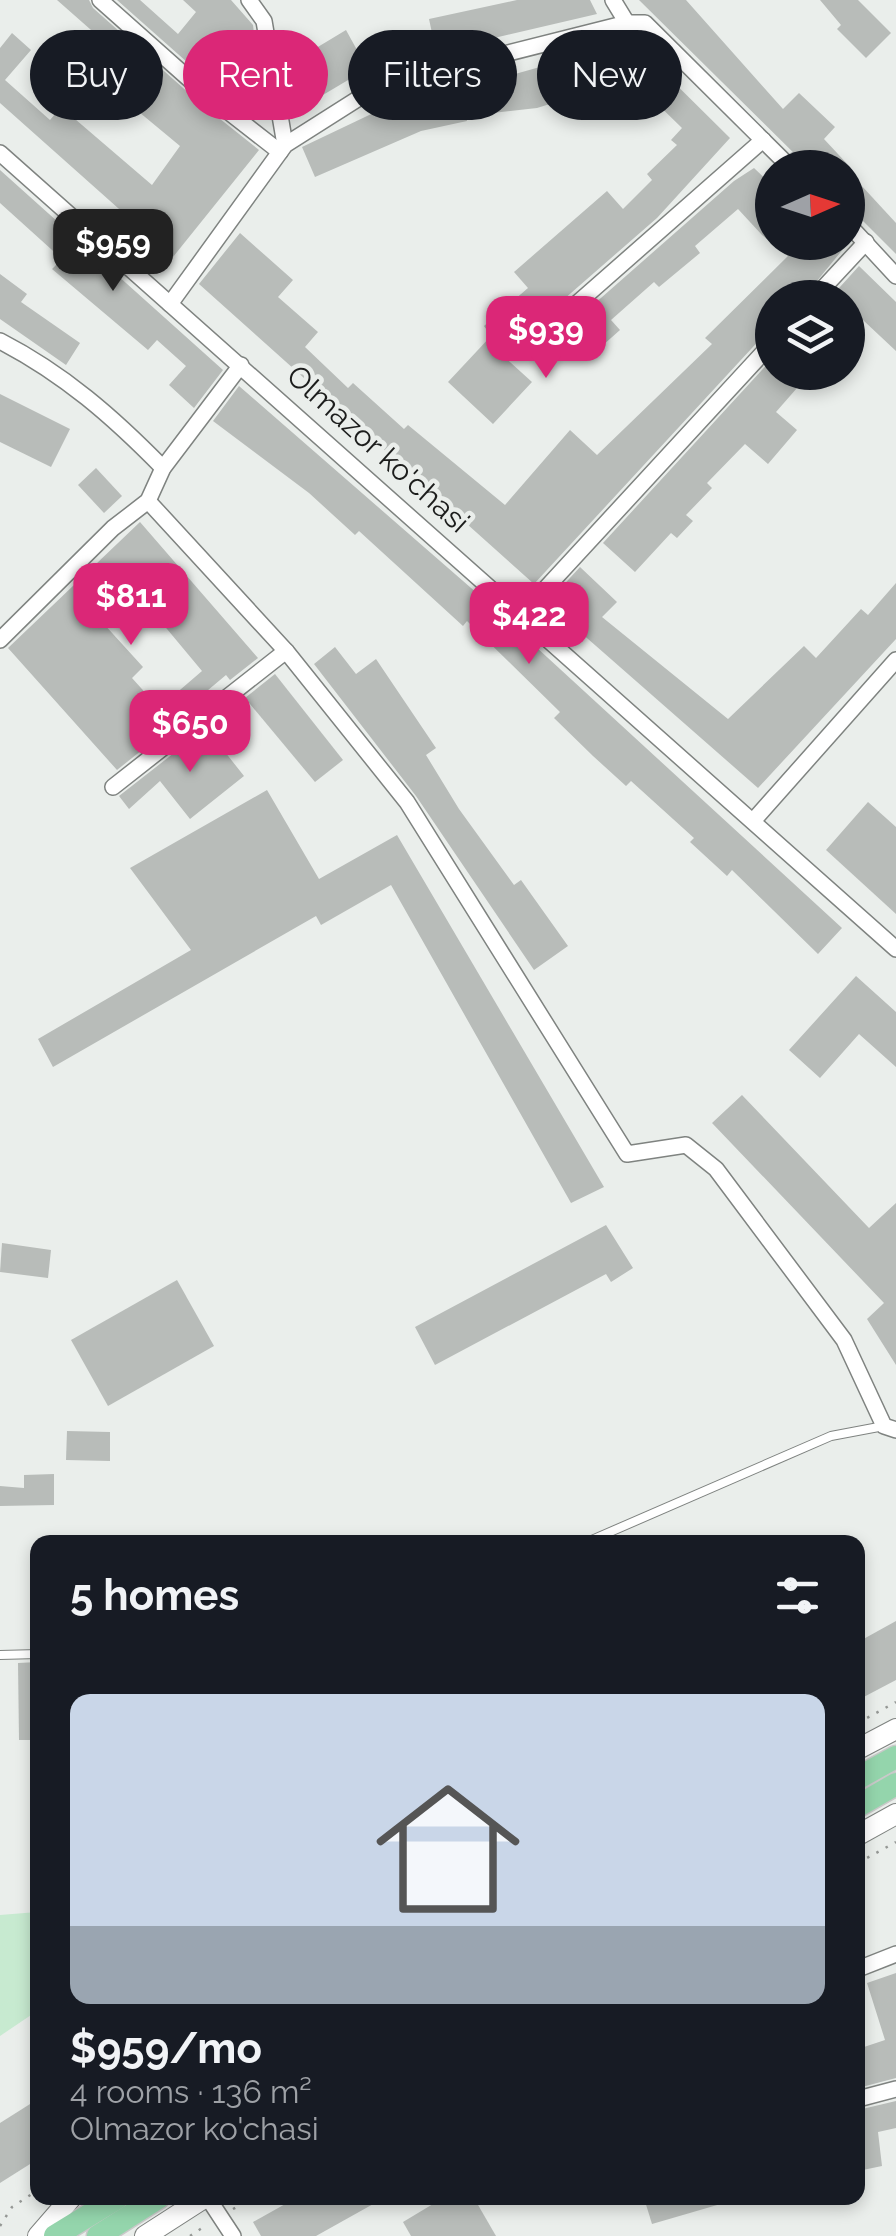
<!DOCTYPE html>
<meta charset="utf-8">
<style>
:root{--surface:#171b24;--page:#242831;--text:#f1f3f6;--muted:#9ea1a6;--line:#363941;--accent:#db2777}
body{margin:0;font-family:Raleway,sans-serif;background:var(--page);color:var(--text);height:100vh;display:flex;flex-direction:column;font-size:38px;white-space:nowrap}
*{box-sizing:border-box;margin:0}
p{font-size:32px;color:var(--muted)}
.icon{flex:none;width:55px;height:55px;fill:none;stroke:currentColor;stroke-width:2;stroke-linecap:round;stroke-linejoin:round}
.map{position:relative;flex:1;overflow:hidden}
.side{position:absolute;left:30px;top:1535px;width:835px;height:670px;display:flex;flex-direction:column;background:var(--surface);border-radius:20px;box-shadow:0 5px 15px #0003}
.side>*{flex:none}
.top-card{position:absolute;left:30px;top:30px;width:838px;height:90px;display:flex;gap:20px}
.needle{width:65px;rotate:87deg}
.fabs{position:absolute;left:755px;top:150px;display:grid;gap:20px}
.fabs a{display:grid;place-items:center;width:110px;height:110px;border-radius:50%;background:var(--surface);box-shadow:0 5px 15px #0003;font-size:50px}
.price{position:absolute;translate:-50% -85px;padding:0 22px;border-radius:20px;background:var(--accent);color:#fff;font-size:32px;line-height:65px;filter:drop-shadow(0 2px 5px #0008)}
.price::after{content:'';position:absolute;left:50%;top:60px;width:30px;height:22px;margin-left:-15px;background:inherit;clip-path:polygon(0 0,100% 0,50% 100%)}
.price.on{background:#222;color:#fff}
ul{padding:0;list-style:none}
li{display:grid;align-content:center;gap:20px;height:530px;padding:0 40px}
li+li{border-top:2px solid var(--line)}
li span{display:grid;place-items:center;height:310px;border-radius:20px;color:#555}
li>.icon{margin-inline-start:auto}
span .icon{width:180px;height:180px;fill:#fffc;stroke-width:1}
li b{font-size:42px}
h2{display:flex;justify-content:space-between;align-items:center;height:120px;padding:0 40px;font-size:42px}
.tag{padding:0 35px;border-radius:45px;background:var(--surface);box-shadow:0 5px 15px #0003;font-size:35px;line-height:90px}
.tag.on{background:var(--accent);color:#fff}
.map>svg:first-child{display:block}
.green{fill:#c7ead0}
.building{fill:#b8bcb9;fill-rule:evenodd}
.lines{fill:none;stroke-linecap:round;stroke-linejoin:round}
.lane-casing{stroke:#7f8380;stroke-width:10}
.street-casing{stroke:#7f8380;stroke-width:18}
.secondary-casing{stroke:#7f8380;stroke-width:22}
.primary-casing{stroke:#c9c9c9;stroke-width:25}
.path{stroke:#959895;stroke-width:2.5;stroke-dasharray:2.5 8;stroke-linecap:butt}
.lane{stroke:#fff;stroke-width:8}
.street{stroke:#fff;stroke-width:15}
.secondary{stroke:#fff;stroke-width:20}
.primary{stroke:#94d5ac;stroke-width:22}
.labels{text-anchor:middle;stroke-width:9;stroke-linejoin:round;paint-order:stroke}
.street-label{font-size:30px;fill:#1c1d1c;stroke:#eaeeeb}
</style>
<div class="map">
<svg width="896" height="2236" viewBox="0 0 896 2236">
<rect width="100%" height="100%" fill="#eaeeeb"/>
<path class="green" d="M37 1912V2011L0 2036V1915Z"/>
<g class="building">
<path d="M57 0H89L93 8 200 103 259 150 173 257 0 103V48L12 33 31 50 5 80 50 120 61 107 152 185 180 146 139 112 158 89Z"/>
<path d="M117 0H140L178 34 196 12 183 0H231L253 25 256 50 214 86Z"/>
<path d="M517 0H590L597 14 370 67 296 111 289 99 283 68 346 30 357 50 432 33 429 19Z"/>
<path d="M639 0H686L783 109 799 93 835 127 824 139 851 168H809Z"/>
<path d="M820 0H858L891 33 866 58 837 29 841 25Z"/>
<path d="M632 41 730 138 657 218 501 354 532 382 493 424 448 382 491 336 484 326 528 288 514 272 607 191 623 209 652 180 647 174 677 145 671 140 682 128 641 88 647 82 624 59 562 78 566 99 537 108 466 116 467 121 421 131 315 177 302 147 407 97 501 78Z"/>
<path d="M754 168 772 185V242H837L844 248 803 298H772V332L764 335 534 584 199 284 240 233 293 280 278 297 318 332 305 347 348 388 353 383 404 429 408 425 505 505 570 430 597 455 712 344 705 338 788 256 762 235 738 209 695 246 700 253 659 287 654 282 611 320 620 330 585 361 560 334 734 181Z"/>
<path d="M0 170 223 370 194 408 169 385 186 366 157 340 148 350 52 269 62 259 0 203Z"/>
<path d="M848 171 896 223V254L848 206Z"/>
<path d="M859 266 896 302V351L848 306V298H830Z"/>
<path d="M0 274 27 294 21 302 80 343 66 365 0 319Z"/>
<path d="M772 359V372H811L776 412 797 430 768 464 745 444 707 483 712 488 686 515 693 521 677 538 671 533 635 572 603 543Z"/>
<path d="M239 386 486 601 842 928 818 954 732 870 727 876 690 842 694 838 631 781 626 786 593 756 554 718 560 712 467 621 463 626 359 531 355 535 309 493 213 421Z"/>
<path d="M0 394 70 429 51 467 0 442Z"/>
<path d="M96 468 122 496 104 513 78 485Z"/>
<path d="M140 522 258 658 230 680 226 675 189 706 192 710 117 770 8 648ZM137 593 202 671 159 708 132 678 143 667 103 623Z"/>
<path d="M580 567 617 602 602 617 728 719 804 646 816 658 861 609 868 615 896 583V639L758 788 547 603Z"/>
<path d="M335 647 356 674 376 659 436 748 426 755 459 809 514 885 521 880 568 946 534 970 416 796 314 664Z"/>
<path d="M275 674 343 760 315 782 245 698Z"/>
<path d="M206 728 244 776 190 819 160 781 129 809 119 796Z"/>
<path d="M267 790 319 879 397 835 604 1187 571 1203 391 885 321 925 316 916 53 1067 38 1039 191 950 130 868Z"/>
<path d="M868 802 896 827V914L826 850Z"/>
<path d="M856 976 896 1012V1067L859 1034 820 1078 789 1050Z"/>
<path d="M742 1095 869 1228 896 1203V1365L867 1319 884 1303 712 1123Z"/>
<path d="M606 1225 633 1268 611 1282 606 1274 435 1365 415 1327Z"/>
<path d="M2 1243 51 1250 48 1278 0 1272Z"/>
<path d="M177 1280 214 1346 108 1406 71 1340Z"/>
<path d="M67 1431 110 1432V1461L66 1460Z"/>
<path d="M54 1474V1505L0 1506V1486L24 1488V1475Z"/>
<path d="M896 1621V1680L858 1700V1642Z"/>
<path d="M38 1662V1740H19L18 1663Z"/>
<path d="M896 1973V2078L858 2088V2049L885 2040 867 1983Z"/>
<path d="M38 2099V2159L0 2183V2123Z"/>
<path d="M896 2101V2128L878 2132 882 2166 858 2171V2110Z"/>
<path d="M296 2198H384L316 2236H261L253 2222Z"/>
<path d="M443 2198H474L496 2236H411L403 2222Z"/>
<path d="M644 2198H731V2201L652 2224Z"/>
</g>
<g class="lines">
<defs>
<g id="lane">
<path d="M587 1542 831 1436 884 1426"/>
<path d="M0 1655 38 1654"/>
</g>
<g id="street">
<path d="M100 0 207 95 280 152"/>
<path d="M249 0 264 21 285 145"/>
<path d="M613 0 627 23"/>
<path d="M0 153 896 949"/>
<path d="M848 224 896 276"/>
<path d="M814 298 866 242"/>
<path d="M170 304 285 145 378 86 627 23H645L791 168"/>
<path d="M540 336 763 140"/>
<path d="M0 341C64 374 113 417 163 468"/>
<path d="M148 501 286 651 407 802 627 1154 686 1145 716 1169 844 1340 884 1426 896 1430"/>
<path d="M522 614 772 343"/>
<path d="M0 640 113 528 148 501 163 468 241 365"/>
<path d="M113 787 286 651"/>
<path d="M753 821 896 660"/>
<path d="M858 1969 896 1954"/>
<path d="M858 2099 896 2089"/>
<path d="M208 2198 233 2236"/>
</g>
<g id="secondary">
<path d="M858 1749 896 1729"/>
<path d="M858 1835 896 1814"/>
<path d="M38 2236 71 2198"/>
<path d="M145 2236 204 2198"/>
</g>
<g id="primary">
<path d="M858 1778 896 1757"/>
<path d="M858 1806 896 1784"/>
<path d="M55 2236 117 2198"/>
<path d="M98 2236 158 2198"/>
</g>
</defs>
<use href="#lane" class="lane-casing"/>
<use href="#street" class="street-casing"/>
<use href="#secondary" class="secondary-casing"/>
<use href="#primary" class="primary-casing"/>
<g class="path">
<path d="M858 1723 896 1702"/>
<path d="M858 1863 896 1842"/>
<path d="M233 2209 253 2198"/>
<path d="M0 2226 12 2207 38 2190"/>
<path d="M190 2236 205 2226"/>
</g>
<use href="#lane" class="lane"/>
<use href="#street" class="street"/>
<use href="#secondary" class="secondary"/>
<use href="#primary" class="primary"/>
</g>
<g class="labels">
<g class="street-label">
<text transform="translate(378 449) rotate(42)" y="10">Olmazor ko'chasi</text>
</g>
</g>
</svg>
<div class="fabs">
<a><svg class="needle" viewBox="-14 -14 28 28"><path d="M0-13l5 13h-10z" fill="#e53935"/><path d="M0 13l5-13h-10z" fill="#9ea1a6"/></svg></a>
<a><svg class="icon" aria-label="layers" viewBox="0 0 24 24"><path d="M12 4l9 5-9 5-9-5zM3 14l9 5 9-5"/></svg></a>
</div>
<b class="price on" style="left:113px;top:294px">$959</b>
<b class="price" style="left:546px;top:381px">$939</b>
<b class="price" style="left:131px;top:648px">$811</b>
<b class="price" style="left:529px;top:667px">$422</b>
<b class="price" style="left:190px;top:775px">$650</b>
<div class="top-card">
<a class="tag">Buy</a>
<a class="tag on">Rent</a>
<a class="tag">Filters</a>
<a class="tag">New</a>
</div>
<section class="side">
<h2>5 homes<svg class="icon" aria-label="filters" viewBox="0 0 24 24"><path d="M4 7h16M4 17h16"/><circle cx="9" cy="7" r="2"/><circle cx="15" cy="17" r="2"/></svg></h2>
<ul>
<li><span style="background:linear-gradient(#c9d6e8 75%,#9aa5b1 0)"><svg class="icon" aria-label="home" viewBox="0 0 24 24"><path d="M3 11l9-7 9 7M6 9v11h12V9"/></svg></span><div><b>$959/mo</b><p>4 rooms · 136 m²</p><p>Olmazor ko'chasi</p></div></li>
</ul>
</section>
</div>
